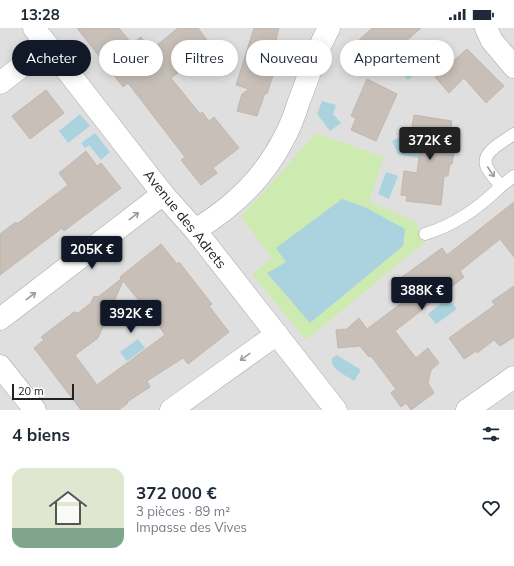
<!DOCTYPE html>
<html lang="fr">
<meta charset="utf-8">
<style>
:root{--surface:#fff;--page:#f2f2f3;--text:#1f2937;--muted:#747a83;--accent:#111827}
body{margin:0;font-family:Mulish,sans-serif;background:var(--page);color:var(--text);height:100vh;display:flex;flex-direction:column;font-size:15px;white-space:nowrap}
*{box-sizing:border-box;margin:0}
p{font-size:13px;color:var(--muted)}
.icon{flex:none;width:22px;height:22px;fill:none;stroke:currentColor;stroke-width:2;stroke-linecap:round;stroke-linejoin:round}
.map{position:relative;height:382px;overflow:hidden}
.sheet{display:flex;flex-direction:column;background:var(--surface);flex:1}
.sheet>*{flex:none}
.banner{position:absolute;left:12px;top:12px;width:490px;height:36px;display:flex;gap:8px}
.scale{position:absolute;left:12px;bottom:10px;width:62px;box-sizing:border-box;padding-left:4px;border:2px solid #222;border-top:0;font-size:11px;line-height:14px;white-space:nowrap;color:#222;-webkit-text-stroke:3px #fff;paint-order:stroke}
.price{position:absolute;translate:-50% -34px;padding:0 9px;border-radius:4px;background:var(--accent);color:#fff;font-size:13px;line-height:26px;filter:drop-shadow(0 1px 2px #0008)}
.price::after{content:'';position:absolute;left:50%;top:24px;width:12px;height:9px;margin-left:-6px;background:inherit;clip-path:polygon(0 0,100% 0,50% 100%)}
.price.selected{background:#222;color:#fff}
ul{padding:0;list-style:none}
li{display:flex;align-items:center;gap:12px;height:100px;padding:0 12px}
li span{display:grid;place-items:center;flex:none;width:112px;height:80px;border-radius:12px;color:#555}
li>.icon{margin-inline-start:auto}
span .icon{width:48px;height:48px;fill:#fffc;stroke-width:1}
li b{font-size:17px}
h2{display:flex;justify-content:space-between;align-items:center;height:48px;padding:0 12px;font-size:17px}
.tag{padding:0 14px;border-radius:18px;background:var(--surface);box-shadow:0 2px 10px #0003;font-size:14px;line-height:36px}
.tag.selected{background:var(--accent);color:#fff}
.status{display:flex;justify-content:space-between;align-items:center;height:28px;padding:0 20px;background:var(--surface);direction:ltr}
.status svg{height:11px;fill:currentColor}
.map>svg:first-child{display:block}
.residential{fill:#e0dfdf}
.grass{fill:#cdebb0}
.water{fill:#aad3df}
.building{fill:#c7bfb8;stroke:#c4b6ab;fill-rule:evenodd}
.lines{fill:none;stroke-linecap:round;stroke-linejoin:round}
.lane-casing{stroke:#a9a9a9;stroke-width:13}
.street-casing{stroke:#a9a9a9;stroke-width:23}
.lane{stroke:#fff;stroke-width:12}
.street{stroke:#fff;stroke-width:22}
.oneway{stroke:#9c9c9c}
.labels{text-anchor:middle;stroke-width:3;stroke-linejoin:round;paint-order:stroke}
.street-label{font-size:14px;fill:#222;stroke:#fff}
</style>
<div class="status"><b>13:28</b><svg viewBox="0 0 49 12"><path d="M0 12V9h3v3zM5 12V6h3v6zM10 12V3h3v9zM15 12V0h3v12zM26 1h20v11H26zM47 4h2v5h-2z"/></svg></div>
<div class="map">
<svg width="514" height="382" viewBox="0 0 514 382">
<rect width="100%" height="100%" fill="#f2efe9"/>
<rect class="residential" x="0" y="0" width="514" height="382"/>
<path class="grass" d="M316 105 384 129 369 173 416 194 424 215 306 312 252 246 272 230 241 189Z"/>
<g class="water">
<path d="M419 21 429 33 408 52 397 40Z"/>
<path d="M322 73 336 77 333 86 341 95 330 103 317 86Z"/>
<path d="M80 86 90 98 68 115 59 103Z"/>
<path d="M95 105 110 124 101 132 89 117 85 120 81 115Z"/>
<path d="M405 106 410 116 421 117 419 130 398 126 392 113Z"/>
<path d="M386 144 398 148 389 171 378 166Z"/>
<path d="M342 171 365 179 405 201 403 218 310 295 267 245 286 234 276 220Z"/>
<path d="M448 270 457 281 436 296 428 286Z"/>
<path d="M138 311 145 320 127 333 120 324Z"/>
<path d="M337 327 361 342 354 353C346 347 329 341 332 330Z"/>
</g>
<g class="building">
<path d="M77 0H119L132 16 141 9 151 22 178 0H198L212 19 182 42 175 41 178 45 171 50 200 86 202 84 209 93 214 89 239 120 213 140 217 145 201 157 181 132 185 129 128 55 123 59Z"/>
<path d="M254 0H279L276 12 280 13 276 27 279 28 267 66 265 65 257 88 237 83 242 66 249 61 236 57Z"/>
<path d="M372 0H421L405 14 409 18 382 41 358 13Z"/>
<path d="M467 21 504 58 486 75 464 50 449 65 435 49Z"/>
<path d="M367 51 397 66 376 113 351 102 356 90 351 88Z"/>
<path d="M46 62 64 85 30 111 12 88Z"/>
<path d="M414 87 452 93 450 104 457 105 452 136H450L448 148H444L441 177 406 173 407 168 401 167 404 143 417 145 422 107 411 105Z"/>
<path d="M86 123 97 138 101 135 121 160 64 203 62 200 0 247V206L16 194 17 196 68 157 59 145Z"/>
<path d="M514 174V229L500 211 460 243 464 249 395 303 416 330 428 320 439 335 431 342 428 355 434 365 411 382 406 375 401 379 391 365 396 361 371 328 369 329 360 318 338 320 336 302 347 301 359 290 367 301 403 274 392 260 404 251 402 249 442 220 447 227Z"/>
<path d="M161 216 177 236 179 234 212 276 209 278 229 304 188 336 183 330 147 353 150 359 127 374 128 375 119 382H81L34 320 44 312 41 309 74 284 78 285 91 275 94 268 98 269 121 251 120 249ZM123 253 160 298H159L165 307 97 357 75 327 98 310Z"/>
<path d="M514 258V309L500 318 494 312 477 325 476 323 464 331 449 310 495 277 492 273Z"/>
</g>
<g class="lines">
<defs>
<g id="lane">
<path d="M514 106C505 113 482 123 486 137 488 144 496 152 501 158L514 148"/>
<path d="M425 206C455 197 479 180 501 158"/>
</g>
<g id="street">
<path d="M34 0 163 166 195 202 336 382"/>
<path d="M486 0 492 13 514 39"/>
<path d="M0 55 48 18"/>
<path d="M195 202C232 180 263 151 283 112 290 100 295 86 299 73 309 48 316 23 329 0"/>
<path d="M0 291 163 166"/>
<path d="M0 338 35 382"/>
<path d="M171 382 277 306"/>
<path d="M467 382 514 349"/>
</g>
</defs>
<use href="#lane" class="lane-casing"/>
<use href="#street" class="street-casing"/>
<use href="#lane" class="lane"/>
<use href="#street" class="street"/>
</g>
<defs><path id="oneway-shaft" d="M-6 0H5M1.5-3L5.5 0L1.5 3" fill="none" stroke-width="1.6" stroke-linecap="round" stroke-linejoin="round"/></defs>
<g class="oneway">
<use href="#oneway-shaft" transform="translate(491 144) rotate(56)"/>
<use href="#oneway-shaft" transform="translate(134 188) rotate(-37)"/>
<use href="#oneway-shaft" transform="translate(31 268) rotate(-37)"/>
<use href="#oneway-shaft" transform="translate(245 329) rotate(144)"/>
</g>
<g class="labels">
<g class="street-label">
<text transform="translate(185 191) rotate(51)" y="5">Avenue des Adrets</text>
</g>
</g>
</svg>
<div class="scale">20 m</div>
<b class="price selected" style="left:430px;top:133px">372K €</b>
<b class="price" style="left:92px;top:242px">205K €</b>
<b class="price" style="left:422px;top:283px">388K €</b>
<b class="price" style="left:131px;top:306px">392K €</b>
<div class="banner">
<a class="tag selected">Acheter</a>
<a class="tag">Louer</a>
<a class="tag">Filtres</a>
<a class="tag">Nouveau</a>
<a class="tag">Appartement</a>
</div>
</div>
<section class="sheet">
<h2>4 biens<svg class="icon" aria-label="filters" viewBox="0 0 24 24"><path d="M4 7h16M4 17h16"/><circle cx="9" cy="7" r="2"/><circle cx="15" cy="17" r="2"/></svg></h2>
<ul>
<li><span style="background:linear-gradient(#dfe7d0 75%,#7fa58c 0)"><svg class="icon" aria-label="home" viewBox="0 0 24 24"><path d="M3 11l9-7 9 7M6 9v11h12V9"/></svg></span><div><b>372 000 €</b><p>3 pièces · 89 m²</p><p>Impasse des Vives</p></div><svg class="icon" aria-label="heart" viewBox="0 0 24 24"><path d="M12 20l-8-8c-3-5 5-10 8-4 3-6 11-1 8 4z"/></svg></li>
</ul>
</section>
